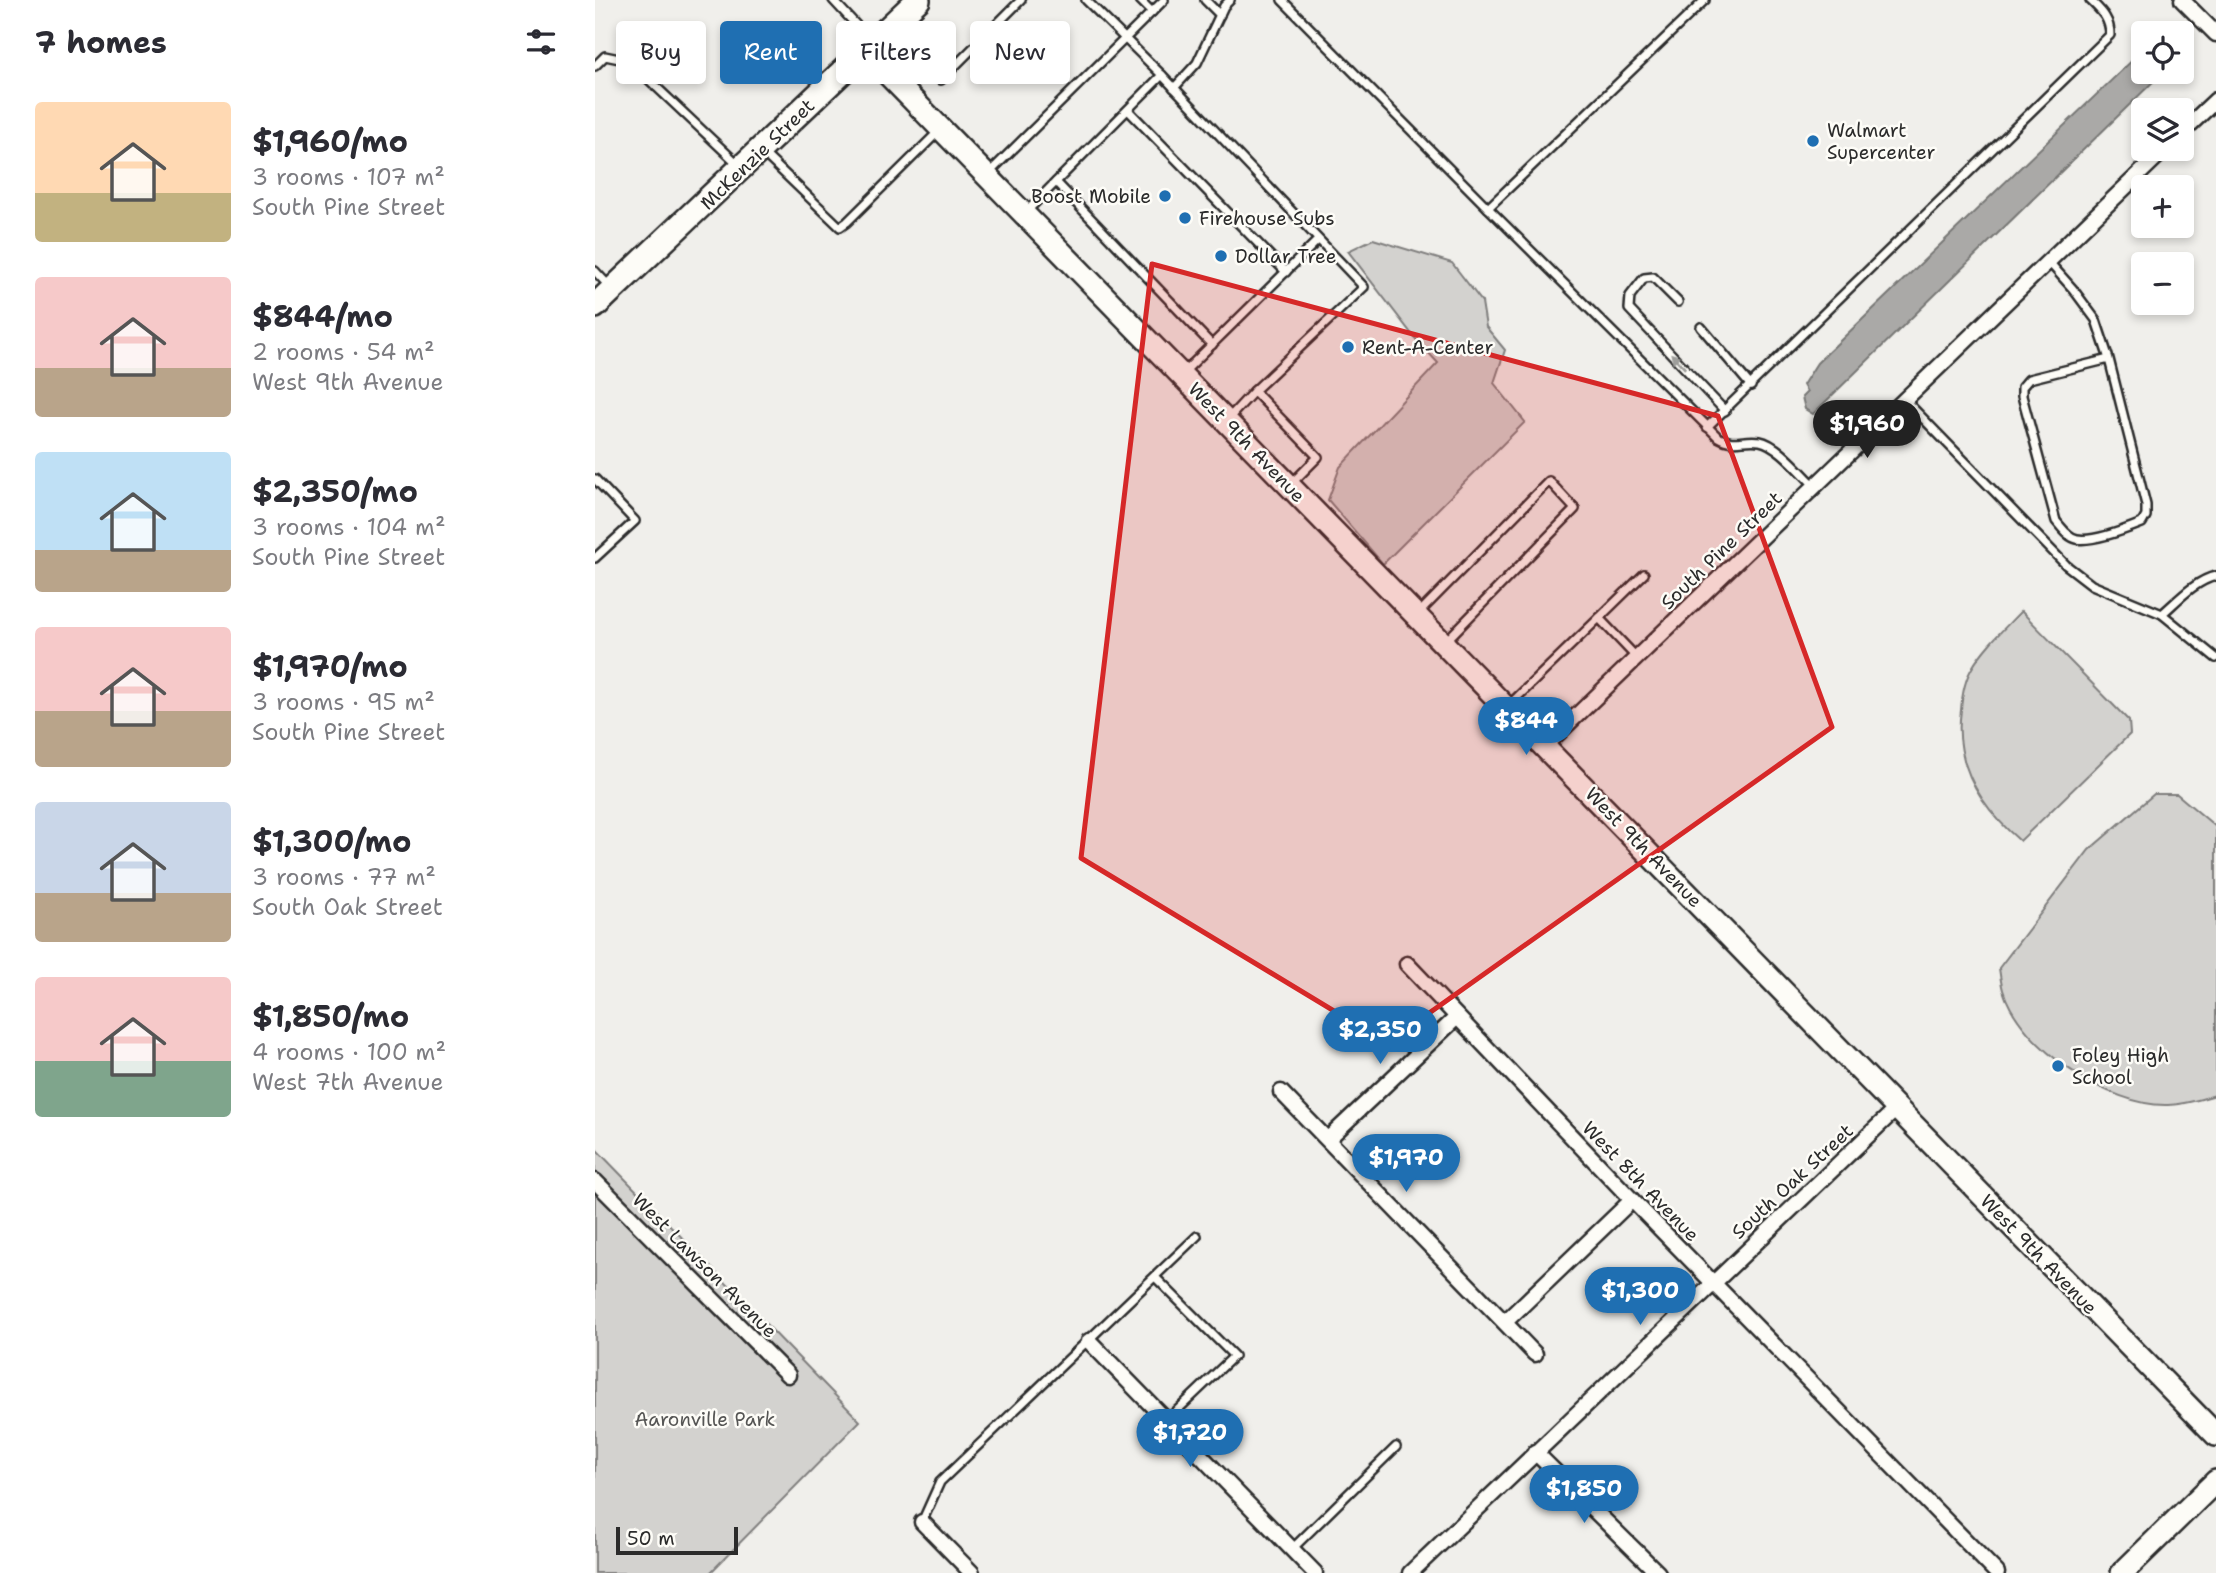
<!DOCTYPE html>
<meta charset="utf-8">
<style>
:root{--surface:#fff;--page:#f7f7f7;--text:#2b2b33;--muted:#7c7c81;--accent:#1f6fb2}
body{margin:0;font-family:"Shantell Sans",sans-serif;background:var(--page);color:var(--text);height:100vh;display:flex;flex-direction:column;font-size:26px;white-space:nowrap}
*{box-sizing:border-box;margin:0}
p{font-size:23px;color:var(--muted)}
.icon{flex:none;width:38px;height:38px;fill:none;stroke:currentColor;stroke-width:2;stroke-linecap:round;stroke-linejoin:round}
.map{position:relative;flex:1;overflow:hidden}
.details{display:flex;flex-direction:column;background:var(--surface);width:595px}
.details>*{flex:none}
.guide{position:absolute;left:21px;top:21px;width:665px;height:63px;display:flex;gap:14px}
.fabs{position:absolute;left:1536px;top:21px;display:grid;gap:14px}
.fabs a{display:grid;place-items:center;width:63px;height:63px;border-radius:7px;background:var(--surface);box-shadow:0 4px 10px #0003;font-size:35px}
.scale{position:absolute;left:21px;bottom:18px;width:122px;box-sizing:border-box;padding-left:7px;border:4px solid #2b2b2b;border-top:0;font-size:19px;line-height:24px;white-space:nowrap;color:#2b2b2b;-webkit-text-stroke:5px #fdfcf7;paint-order:stroke}
.price{position:absolute;translate:-50% -60px;padding:0 16px;border-radius:24px;background:var(--accent);color:#fff;font-size:23px;line-height:46px;filter:drop-shadow(0 2px 4px #0008)}
.price::after{content:'';position:absolute;left:50%;top:42px;width:21px;height:16px;margin-left:-10px;background:inherit;clip-path:polygon(0 0,100% 0,50% 100%)}
.price.on{background:#222;color:#fff}
ul{padding:0;list-style:none}
li{display:flex;align-items:center;gap:21px;height:175px;padding:0 35px}
li span{display:grid;place-items:center;flex:none;width:196px;height:140px;border-radius:7px;color:#555}
li>.icon{margin-inline-start:auto}
span .icon{width:84px;height:84px;fill:#fffc;stroke-width:1}
li b{font-size:30px}
h2{display:flex;justify-content:space-between;align-items:center;height:84px;padding:0 35px;font-size:30px}
.tag{padding:0 24px;border-radius:7px;background:var(--surface);box-shadow:0 4px 10px #0003;font-size:24px;line-height:63px}
.tag.on{background:var(--accent);color:#fff}
main{display:flex;flex:1;min-height:0}
.map>svg:first-child{display:block}
.green{fill:#d3d2cf;stroke:#7f7e7d;stroke-width:2}
.water{fill:#aaa9a7;stroke:#777775;stroke-width:2}
.lines{fill:none;stroke-linecap:round;stroke-linejoin:round}
.lane-casing{stroke:#2b2b2b;stroke-width:12}
.street-casing{stroke:#2b2b2b;stroke-width:19}
.secondary-casing{stroke:#2b2b2b;stroke-width:26}
.primary-casing{stroke:#2b2b2b;stroke-width:28}
.lane{stroke:#fdfcf7;stroke-width:7}
.street{stroke:#fdfcf7;stroke-width:14}
.secondary{stroke:#fdfcf7;stroke-width:21}
.primary{stroke:#fdfcf7;stroke-width:23}
.oneway{fill:#9e9e9b}
.marked{fill:#d62828;fill-opacity:0.2;stroke:#d62828;stroke-width:5;stroke-linejoin:round}
.poi-dot{fill:#1f6fb2;stroke:#fdfcf7;stroke-width:2.5}
.labels{text-anchor:middle;stroke-width:5;stroke-linejoin:round;paint-order:stroke}
.poi-label{font-size:19px;fill:#2b2b2b;stroke:#fdfcf7;text-anchor:start}
.street-label{font-size:19px;fill:#2b2b2b;stroke:#fdfcf7}
.park-label{font-size:19px;fill:#555554;stroke:#fdfcf7}
</style>
<main>
<section class="details">
<h2>7 homes<svg class="icon" aria-label="filters" viewBox="0 0 24 24"><path d="M4 7h16M4 17h16"/><circle cx="9" cy="7" r="2"/><circle cx="15" cy="17" r="2"/></svg></h2>
<ul>
<li><span style="background:linear-gradient(#ffd9b3 65%,#c2b280 0)"><svg class="icon" aria-label="home" viewBox="0 0 24 24"><path d="M3 11l9-7 9 7M6 9v11h12V9"/></svg></span><div><b>$1,960/mo</b><p>3 rooms · 107 m²</p><p>South Pine Street</p></div></li>
<li><span style="background:linear-gradient(#f6c9c9 65%,#b9a48a 0)"><svg class="icon" aria-label="home" viewBox="0 0 24 24"><path d="M3 11l9-7 9 7M6 9v11h12V9"/></svg></span><div><b>$844/mo</b><p>2 rooms · 54 m²</p><p>West 9th Avenue</p></div></li>
<li><span style="background:linear-gradient(#bfe0f5 70%,#b9a48a 0)"><svg class="icon" aria-label="home" viewBox="0 0 24 24"><path d="M3 11l9-7 9 7M6 9v11h12V9"/></svg></span><div><b>$2,350/mo</b><p>3 rooms · 104 m²</p><p>South Pine Street</p></div></li>
<li><span style="background:linear-gradient(#f6c9c9 60%,#b9a48a 0)"><svg class="icon" aria-label="home" viewBox="0 0 24 24"><path d="M3 11l9-7 9 7M6 9v11h12V9"/></svg></span><div><b>$1,970/mo</b><p>3 rooms · 95 m²</p><p>South Pine Street</p></div></li>
<li><span style="background:linear-gradient(#c9d6e8 65%,#b9a48a 0)"><svg class="icon" aria-label="home" viewBox="0 0 24 24"><path d="M3 11l9-7 9 7M6 9v11h12V9"/></svg></span><div><b>$1,300/mo</b><p>3 rooms · 77 m²</p><p>South Oak Street</p></div></li>
<li><span style="background:linear-gradient(#f6c9c9 60%,#7fa58c 0)"><svg class="icon" aria-label="home" viewBox="0 0 24 24"><path d="M3 11l9-7 9 7M6 9v11h12V9"/></svg></span><div><b>$1,850/mo</b><p>4 rooms · 100 m²</p><p>West 7th Avenue</p></div></li>
</ul>
</section>
<div class="map">
<svg width="1621" height="1573" viewBox="0 0 1621 1573">
<rect width="100%" height="100%" fill="#f0efeb"/>
<filter id="ink" filterUnits="userSpaceOnUse"><feTurbulence type="fractalNoise" baseFrequency=".0143" numOctaves="2"/><feDisplacementMap in="SourceGraphic" scale="14" xChannelSelector="R" yChannelSelector="G"/><feConvolveMatrix kernelMatrix="1 2 1 2 8 2 1 2 1" color-interpolation-filters="sRGB"/></filter>
<g filter="url(#ink)">
<g class="green">
<path d="M778 239 857 263 887 302 891 327 910 350 899 383 930 422 788 564 733 500 745 467 843 363 819 337 753 251Z"/>
<path d="M1426 611 1534 721 1535 734 1425 841C1386 807 1358 764 1366 710 1367 696 1369 681 1377 668 1389 647 1409 629 1426 611Z"/>
<path d="M1559 794H1582L1621 827V1095C1606 1099 1589 1105 1573 1105 1515 1107 1425 1047 1408 990 1406 983 1405 975 1404 968L1494 850Z"/>
<path d="M0 1148 265 1421 115 1573H0Z"/>
</g>
<path class="water" d="M1549 49V72H1568L1218 414 1210 409 1207 397 1212 392 1208 385 1222 363Z"/>
<g class="lines">
<defs>
<g id="lane">
<path d="M238 0 276 41"/>
<path d="M545 0 557 12"/>
<path d="M610 0 625 15"/>
<path d="M687 0 893 208 1110 0"/>
<path d="M0 66 10 56 34 61 145 166"/>
<path d="M567 75 769 287 659 391 632 420"/>
<path d="M346 80 426 0"/>
<path d="M579 88 602 63 629 6 635 0"/>
<path d="M533 110 691 272"/>
<path d="M166 151 245 227 252 222 343 132"/>
<path d="M393 174 569 0"/>
<path d="M461 182 617 345"/>
<path d="M893 208 1123 437C1140 447 1148 438 1165 441 1183 444 1207 474 1220 486"/>
<path d="M430 213 567 75 491 0"/>
<path d="M1453 261 1478 289 1501 320 1514 359 1551 505V516L1547 523C1532 529 1497 542 1482 539 1473 537 1467 528 1461 521L1427 396V387L1434 379 1514 359"/>
<path d="M0 271 14 286"/>
<path d="M1083 302 1058 277 1049 278 1035 296 1034 309 1130 411"/>
<path d="M1106 327 1156 386"/>
<path d="M587 374 723 240"/>
<path d="M659 391 723 457 695 485"/>
<path d="M1310 400 1471 565 1497 585 1567 614 1621 658"/>
<path d="M1112 427 1515 35C1515 18 1506 11 1495 0"/>
<path d="M0 479 40 521 0 558"/>
<path d="M1567 614C1582 601 1601 580 1621 576"/>
<path d="M822 615 954 481 980 509 850 642"/>
<path d="M1004 618 1049 574"/>
<path d="M912 707 1004 618 1042 658"/>
<path d="M560 1277 639 1356 572 1420"/>
<path d="M327 1522 345 1482 602 1236"/>
<path d="M697 1549 801 1447"/>
</g>
<g id="street">
<path d="M1587 0 1621 34"/>
<path d="M1587 132 1621 100"/>
<path d="M950 746 1570 149"/>
<path d="M812 964 1037 1200 1402 1573"/>
<path d="M686 1092 940 1354"/>
<path d="M733 1139 862 1017"/>
<path d="M0 1181 193 1375"/>
<path d="M910 1322 1037 1200"/>
<path d="M494 1341 720 1573"/>
<path d="M940 1452 1063 1573"/>
<path d="M327 1522 377 1573"/>
<path d="M815 1573 1302 1108"/>
</g>
<g id="secondary">
<path d="M270 51 1621 1435"/>
<path d="M1527 1573 1621 1481"/>
</g>
<path id="primary" d="M0 306 323 0"/>
</defs>
<use href="#lane" class="lane-casing"/>
<use href="#street" class="street-casing"/>
<use href="#secondary" class="secondary-casing"/>
<use href="#primary" class="primary-casing"/>
<use href="#lane" class="lane"/>
<use href="#street" class="street"/>
<use href="#secondary" class="secondary"/>
<use href="#primary" class="primary"/>
</g>
<defs><path id="oneway-solid" d="M-6-.8H1V-3.2L6.5 0L1 3.2V.8H-6Z" transform="scale(1.75)"/></defs>
<use class="oneway" href="#oneway-solid" transform="translate(1083 361) rotate(-133)"/>
</g>
<path class="marked" d="M557 264 1123 416 1237 727 792 1043 486 858Z"/>
<g class="poi-dot">
<circle cx="1218" cy="141" r="7"/>
<circle cx="570" cy="196" r="7"/>
<circle cx="590" cy="218" r="7"/>
<circle cx="626" cy="256" r="7"/>
<circle cx="753" cy="347" r="7"/>
<circle cx="1463" cy="1066" r="7"/>
</g>
<g class="labels">
<g class="poi-label">
<text x="1232" y="137">Walmart<tspan x="1232" dy="22">Supercenter</tspan></text>
<text x="556" y="203" text-anchor="end">Boost Mobile</text>
<text x="604" y="225">Firehouse Subs</text>
<text x="640" y="263">Dollar Tree</text>
<text x="767" y="354">Rent-A-Center</text>
<text x="1477" y="1062">Foley High<tspan x="1477" dy="22">School</tspan></text>
</g>
<g class="street-label">
<text transform="translate(162 154) rotate(-44)" y="7">McKenzie Street</text>
<text transform="translate(652 442) rotate(46)" y="7">West 9th Avenue</text>
<text transform="translate(1126 550) rotate(-44)" y="7">South Pine Street</text>
<text transform="translate(1049 847) rotate(46)" y="7">West 9th Avenue</text>
<text transform="translate(1046 1181) rotate(46)" y="7">West 8th Avenue</text>
<text transform="translate(1197 1181) rotate(-43)" y="7">South Oak Street</text>
<text transform="translate(1444 1254) rotate(46)" y="7">West 9th Avenue</text>
<text transform="translate(110 1265) rotate(45)" y="7">West Lawson Avenue</text>
</g>
<g class="park-label">
<text x="110" y="1426">Aaronville Park</text>
</g>
</g>
</svg>
<div class="fabs">
<a><svg class="icon" aria-label="locate" viewBox="0 0 24 24"><circle cx="12" cy="12" r="6"/><path d="M12 2v4M12 18v4M2 12h4M18 12h4"/></svg></a>
<a><svg class="icon" aria-label="layers" viewBox="0 0 24 24"><path d="M12 4l9 5-9 5-9-5zM3 14l9 5 9-5"/></svg></a>
<a>+</a>
<a>−</a>
</div>
<div class="scale">50 m</div>
<b class="price on" style="left:1272px;top:460px">$1,960</b>
<b class="price" style="left:931px;top:757px">$844</b>
<b class="price" style="left:785px;top:1066px">$2,350</b>
<b class="price" style="left:811px;top:1194px">$1,970</b>
<b class="price" style="left:1045px;top:1327px">$1,300</b>
<b class="price" style="left:595px;top:1469px">$1,720</b>
<b class="price" style="left:989px;top:1525px">$1,850</b>
<div class="guide">
<a class="tag">Buy</a>
<a class="tag on">Rent</a>
<a class="tag">Filters</a>
<a class="tag">New</a>
</div>
</div>
</main>
